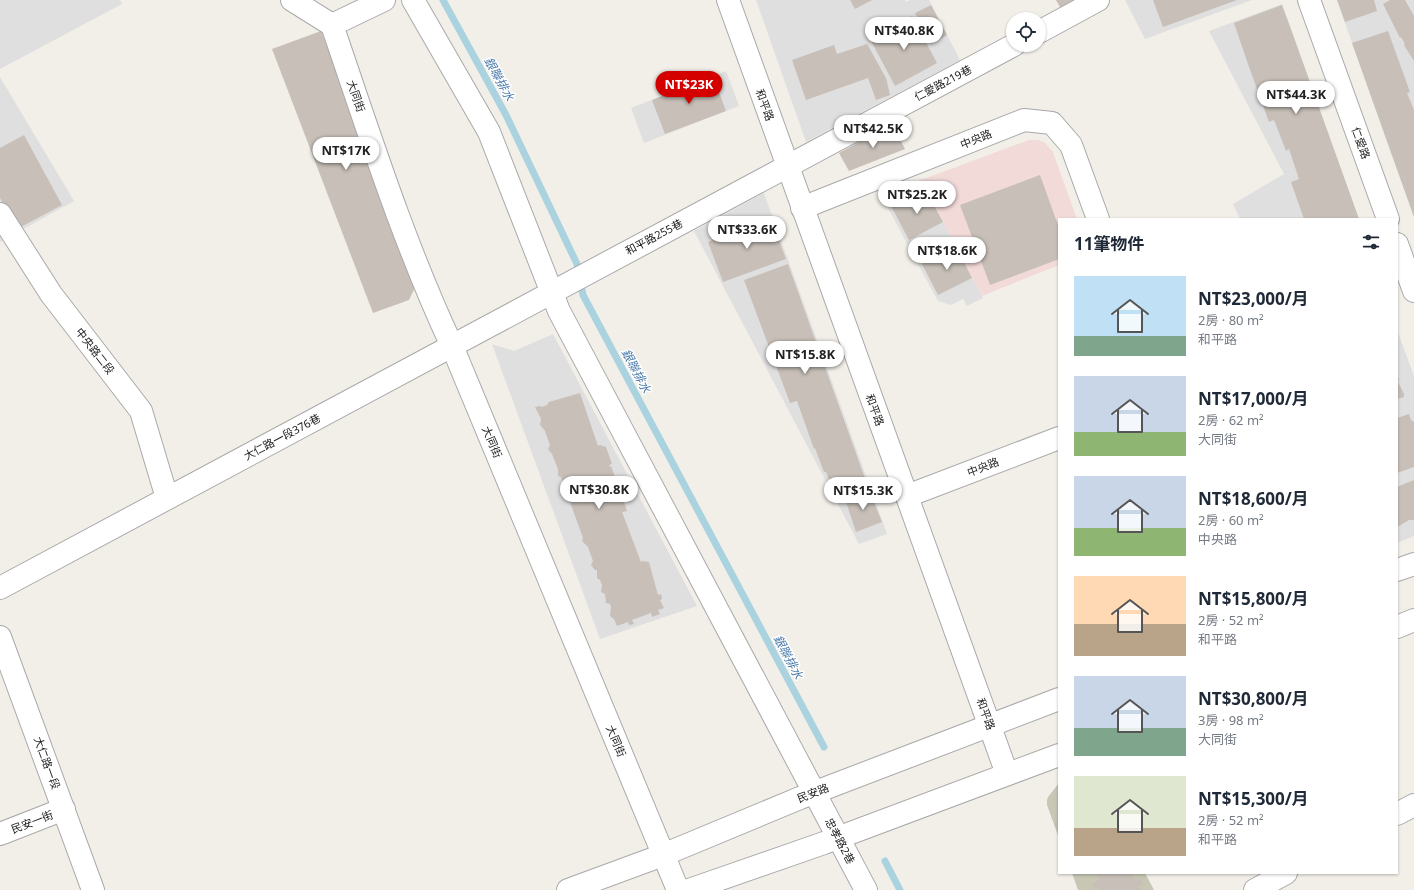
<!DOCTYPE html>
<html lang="zh-TW">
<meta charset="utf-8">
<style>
:root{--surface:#fff;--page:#f2f2f3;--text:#1f2937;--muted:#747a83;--accent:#d40000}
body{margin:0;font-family:"Noto Sans","Noto Sans TC",sans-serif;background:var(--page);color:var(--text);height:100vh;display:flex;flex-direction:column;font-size:15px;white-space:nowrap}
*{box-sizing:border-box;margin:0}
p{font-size:13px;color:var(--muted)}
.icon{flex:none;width:22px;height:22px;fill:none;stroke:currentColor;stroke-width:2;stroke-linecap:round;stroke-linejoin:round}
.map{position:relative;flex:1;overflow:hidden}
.drawer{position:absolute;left:1058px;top:218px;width:340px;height:656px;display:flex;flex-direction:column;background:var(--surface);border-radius:0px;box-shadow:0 1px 3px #0004}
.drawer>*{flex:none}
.controls{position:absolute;left:1006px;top:12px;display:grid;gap:8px}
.controls a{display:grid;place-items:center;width:40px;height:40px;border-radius:50%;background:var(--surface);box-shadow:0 1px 3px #0004;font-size:20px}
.price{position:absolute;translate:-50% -34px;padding:0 9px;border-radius:14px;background:#fff;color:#222;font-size:13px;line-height:26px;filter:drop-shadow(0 1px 2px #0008)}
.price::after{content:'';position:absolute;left:50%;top:24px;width:12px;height:9px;margin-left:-6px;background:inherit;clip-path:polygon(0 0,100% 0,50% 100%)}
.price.current{background:var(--accent);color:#fff}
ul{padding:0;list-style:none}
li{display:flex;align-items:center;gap:12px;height:100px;padding:0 16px}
li span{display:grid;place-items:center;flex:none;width:112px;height:80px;border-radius:0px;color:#555}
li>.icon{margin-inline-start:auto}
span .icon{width:48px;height:48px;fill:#fffc;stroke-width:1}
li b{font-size:17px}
h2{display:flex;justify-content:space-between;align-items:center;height:48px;padding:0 16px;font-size:17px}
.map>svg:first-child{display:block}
.residential{fill:#e0dfdf}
.commercial{fill:#f2dad9}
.construction{fill:#c7c7b4}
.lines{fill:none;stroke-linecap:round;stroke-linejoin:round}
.stream{stroke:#aad3df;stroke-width:7}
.building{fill:#c7bfb8}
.minor-casing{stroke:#a9a9a9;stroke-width:24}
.minor{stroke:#fff;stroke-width:22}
.labels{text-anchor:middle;stroke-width:3;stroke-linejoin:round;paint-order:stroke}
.street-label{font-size:11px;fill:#222;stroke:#fff}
.water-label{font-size:12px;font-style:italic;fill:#4a7aab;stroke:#fff}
</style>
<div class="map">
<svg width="1414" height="890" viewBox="0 0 1414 890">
<rect width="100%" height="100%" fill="#f2efe9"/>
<g class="residential">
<path d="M0 0H120L122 4 0 69Z"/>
<path d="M756 0H905L906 2 910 0H929L960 60 806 142Z"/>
<path d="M1125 0H1252L1145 39Z"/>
<path d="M1337 0H1414V217L1390 150Z"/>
<path d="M1282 4 1339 164 1359 219H1240L1233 204 1284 174 1209 31Z"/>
<path d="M726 71 739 106 644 143 631 108Z"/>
<path d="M0 77 74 201 0 242Z"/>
<path d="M921 180 983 298 967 306 963 299 951 305 938 301 881 195Z"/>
<path d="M764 193 887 534 859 544 694 231Z"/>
<path d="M1397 330 1414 376V536L1397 543Z"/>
<path d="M553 334 697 606 600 639 492 344 514 351Z"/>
</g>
<path class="commercial" d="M1029 140H1038L1045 143 1053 152 1077 219H1059V265L982 296 921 180Z"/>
<g class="construction">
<path d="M1059 783V838L1047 805V800L1048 797Z"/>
<path d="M1072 873H1145L1154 890H1078Z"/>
</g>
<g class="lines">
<g class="stream">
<path d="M443 0 506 115 577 264 583 295 824 747"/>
<path d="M885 861 900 890"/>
</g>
</g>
<g class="building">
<path d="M850 0H872L855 9Z"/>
<path d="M1056 0H1078L1061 9Z"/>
<path d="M1153 0H1237L1163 27Z"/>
<path d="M1337 0H1374L1377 11 1345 22Z"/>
<path d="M1390 0H1405L1414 16V61L1404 45 1405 44 1401 37 1400 38 1383 4Z"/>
<path d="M931 5 947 35 931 44 915 13Z"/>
<path d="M1282 5 1292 32 1359 219H1304L1291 182 1299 179 1289 149 1286 151 1274 120 1269 122 1248 64 1234 23Z"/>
<path d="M912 16 937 63 895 86 870 39Z"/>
<path d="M321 31 417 283 409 300 373 313 272 49Z"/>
<path d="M1388 31 1410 92 1407 93 1414 110V217L1352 43Z"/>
<path d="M867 44 886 78 890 95 876 100 868 78 806 100 792 60 834 45 837 54Z"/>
<path d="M713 76 726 111 665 134 652 100Z"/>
<path d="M892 124 905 149 849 171 839 153Z"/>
<path d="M24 135 62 205 17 229 0 198V148Z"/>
<path d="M1040 175 1059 228V259L990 285 960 205Z"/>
<path d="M927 193 943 222 909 240 891 206Z"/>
<path d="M771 219 786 259 723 282 708 242 722 236V237Z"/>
<path d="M956 246 972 278 938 295 922 264Z"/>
<path d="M788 264 867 484 835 496 826 472H824L815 448 814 449 797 401 790 403 744 280Z"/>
<path d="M1397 374 1399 380 1398 382 1404 394V397L1397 399Z"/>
<path d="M580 393 598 446 600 445 606 447 612 464 609 465 610 467 611 466 627 511 622 512 641 562 643 561 649 562 658 595 661 594 662 599 660 600 664 608 658 610 660 614 652 617 651 613 632 620 634 624 629 625 628 622 617 626 614 619 610 616 611 607 610 604 606 603 605 594 601 592 602 585 600 580 597 578V570H595L591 565 593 561 588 547 582 541 583 538 570 502 567 500V495L561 477 558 476V469L552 454 548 449 550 445 545 431 540 425 541 419 535 407 540 406 542 407 547 405 549 402Z"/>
<path d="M1409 414 1411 420 1414 422V467L1397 473V418Z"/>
<path d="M1414 480V520H1409L1399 526H1397V487Z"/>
<path d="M869 490 882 522 856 532 845 499Z"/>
<path d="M1059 821V833L1054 824Z"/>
<path d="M1095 873H1131L1135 881 1140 878 1143 884 1138 887 1140 890H1099L1098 887 1094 889 1092 884 1099 880Z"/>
</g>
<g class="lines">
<defs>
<g id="minor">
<path d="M292 0 332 25"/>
<path d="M413 0 489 132 559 311 866 890"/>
<path d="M728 0 1007 774"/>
<path d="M1309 0 1388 219"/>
<path d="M332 25C369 133 404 244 452 346L678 890"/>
<path d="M332 25 384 0"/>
<path d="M1039 32 1098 0"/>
<path d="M802 208 1024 120 1052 123 1071 145 1098 219"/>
<path d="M0 214 51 294 141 411 167 498"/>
<path d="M1397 244 1414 291"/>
<path d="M907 496 1059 438"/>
<path d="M1397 570 1414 564"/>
<path d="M0 588 1014 45"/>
<path d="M1397 627 1414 620"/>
<path d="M0 637 93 890"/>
<path d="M1397 814 1414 805"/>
<path d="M0 834 64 809"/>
<path d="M568 890 663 855 800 798 1059 699"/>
<path d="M689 890 824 843 1059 755"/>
<path d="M1255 890 1286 873"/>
</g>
</defs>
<use href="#minor" class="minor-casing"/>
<use href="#minor" class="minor"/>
</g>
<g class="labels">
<g class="street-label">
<text transform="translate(943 83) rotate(-28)" y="4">仁愛路219巷</text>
<text transform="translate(356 96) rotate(71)" y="4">大同街</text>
<text transform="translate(765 105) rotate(70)" y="4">和平路</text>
<text transform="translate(976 139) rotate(-22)" y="4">中央路</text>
<text transform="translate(1361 143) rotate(70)" y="4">仁愛路</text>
<text transform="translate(654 237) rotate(-28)" y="4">和平路255巷</text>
<text transform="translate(95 351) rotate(52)" y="4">中央路二段</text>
<text transform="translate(875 410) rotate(70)" y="4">和平路</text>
<text transform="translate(282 437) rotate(-28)" y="4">大仁路一段376巷</text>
<text transform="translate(492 442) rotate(67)" y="4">大同街</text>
<text transform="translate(983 467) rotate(-21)" y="4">中央路</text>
<text transform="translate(986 714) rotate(70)" y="4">和平路</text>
<text transform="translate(616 741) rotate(67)" y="4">大同街</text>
<text transform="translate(47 763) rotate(70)" y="4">大仁路一段</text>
<text transform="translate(813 793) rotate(-21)" y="4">民安路</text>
<text transform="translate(32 822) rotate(-21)" y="4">民安一街</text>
<text transform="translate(840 841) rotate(62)" y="4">忠孝路2巷</text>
</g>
<g class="water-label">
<text transform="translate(499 79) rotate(61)" y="4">銀聯排水</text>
<text transform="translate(636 371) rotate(62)" y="4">銀聯排水</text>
<text transform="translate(788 657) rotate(62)" y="4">銀聯排水</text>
</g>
</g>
</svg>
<div class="controls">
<a><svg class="icon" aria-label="locate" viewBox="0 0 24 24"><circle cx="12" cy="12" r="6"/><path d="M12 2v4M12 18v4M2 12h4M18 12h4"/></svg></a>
</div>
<b class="price" style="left:904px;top:51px">NT$40.8K</b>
<b class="price current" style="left:689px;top:105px">NT$23K</b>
<b class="price" style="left:1296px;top:115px">NT$44.3K</b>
<b class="price" style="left:873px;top:149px">NT$42.5K</b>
<b class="price" style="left:346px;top:171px">NT$17K</b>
<b class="price" style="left:917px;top:215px">NT$25.2K</b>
<b class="price" style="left:747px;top:250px">NT$33.6K</b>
<b class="price" style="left:947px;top:271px">NT$18.6K</b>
<b class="price" style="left:805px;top:375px">NT$15.8K</b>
<b class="price" style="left:599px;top:510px">NT$30.8K</b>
<b class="price" style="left:863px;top:511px">NT$15.3K</b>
<section class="drawer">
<h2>11筆物件<svg class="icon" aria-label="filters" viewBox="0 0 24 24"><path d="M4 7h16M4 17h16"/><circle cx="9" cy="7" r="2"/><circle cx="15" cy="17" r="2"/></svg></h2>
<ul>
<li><span style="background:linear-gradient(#bfe0f5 75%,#7fa58c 0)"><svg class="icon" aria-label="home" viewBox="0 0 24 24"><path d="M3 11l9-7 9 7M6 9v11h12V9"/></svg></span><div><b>NT$23,000/月</b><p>2房 · 80 m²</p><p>和平路</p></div></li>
<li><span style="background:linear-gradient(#c9d6e8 70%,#8fb573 0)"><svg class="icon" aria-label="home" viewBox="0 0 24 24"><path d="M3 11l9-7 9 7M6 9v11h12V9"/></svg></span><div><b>NT$17,000/月</b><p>2房 · 62 m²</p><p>大同街</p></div></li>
<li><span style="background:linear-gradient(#c9d6e8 65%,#8fb573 0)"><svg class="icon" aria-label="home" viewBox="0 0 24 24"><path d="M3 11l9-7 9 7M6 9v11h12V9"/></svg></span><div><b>NT$18,600/月</b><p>2房 · 60 m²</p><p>中央路</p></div></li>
<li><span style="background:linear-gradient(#ffd9b3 60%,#b9a48a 0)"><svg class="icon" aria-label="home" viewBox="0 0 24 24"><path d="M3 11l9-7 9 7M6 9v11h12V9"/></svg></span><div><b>NT$15,800/月</b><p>2房 · 52 m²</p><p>和平路</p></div></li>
<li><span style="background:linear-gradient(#c9d6e8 65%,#7fa58c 0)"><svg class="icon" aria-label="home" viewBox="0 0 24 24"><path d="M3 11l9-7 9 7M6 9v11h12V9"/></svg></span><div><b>NT$30,800/月</b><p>3房 · 98 m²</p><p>大同街</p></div></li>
<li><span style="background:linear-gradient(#dfe7d0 65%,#b9a48a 0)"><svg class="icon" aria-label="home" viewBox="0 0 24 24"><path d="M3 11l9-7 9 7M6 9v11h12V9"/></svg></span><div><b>NT$15,300/月</b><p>2房 · 52 m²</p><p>和平路</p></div></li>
</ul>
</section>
</div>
